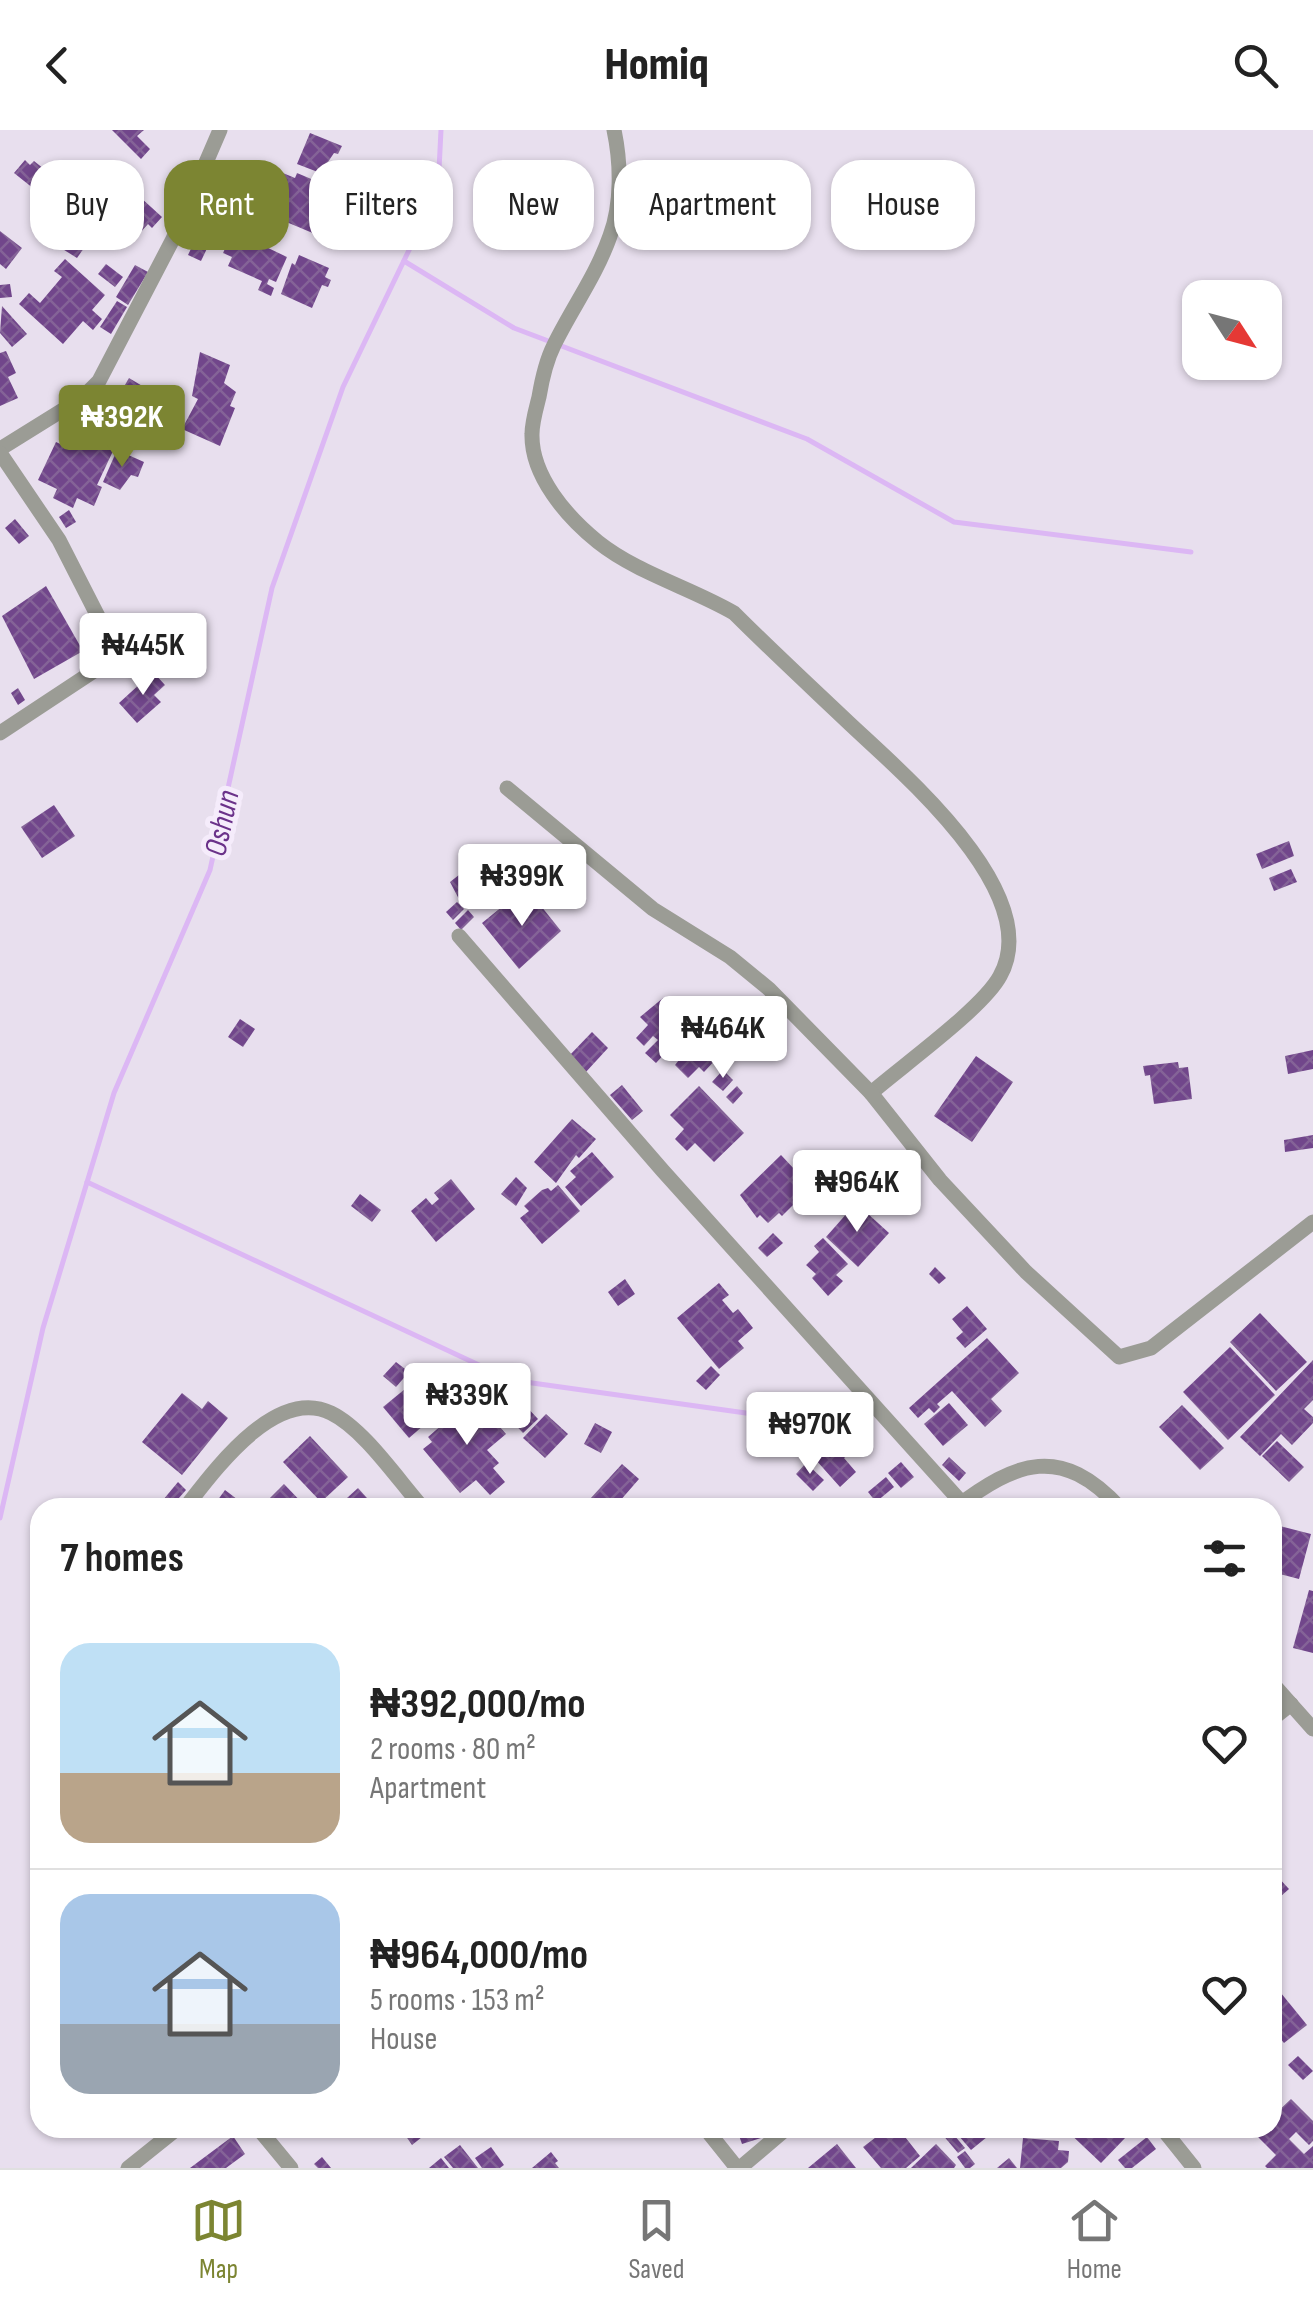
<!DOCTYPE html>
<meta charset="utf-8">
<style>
:root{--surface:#fff;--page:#f2f2f2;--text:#222;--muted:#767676;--line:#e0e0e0;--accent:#7c8532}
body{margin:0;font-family:"Sofia Sans Condensed",sans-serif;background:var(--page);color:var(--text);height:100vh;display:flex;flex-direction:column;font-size:38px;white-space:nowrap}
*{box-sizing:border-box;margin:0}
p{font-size:32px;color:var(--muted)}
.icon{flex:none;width:55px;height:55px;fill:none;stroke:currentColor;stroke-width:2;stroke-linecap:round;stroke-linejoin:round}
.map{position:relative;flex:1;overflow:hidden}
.side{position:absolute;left:30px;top:1368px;width:1252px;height:640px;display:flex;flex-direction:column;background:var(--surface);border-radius:30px;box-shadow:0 2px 8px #0004}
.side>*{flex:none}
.banner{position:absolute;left:30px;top:30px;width:1255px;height:90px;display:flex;gap:20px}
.needle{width:65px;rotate:126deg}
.tools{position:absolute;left:1182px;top:150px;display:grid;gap:20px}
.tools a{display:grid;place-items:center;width:100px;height:100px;border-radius:20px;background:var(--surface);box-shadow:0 2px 8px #0004;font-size:50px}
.price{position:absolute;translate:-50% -85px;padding:0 22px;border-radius:10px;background:#fff;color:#222;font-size:32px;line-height:65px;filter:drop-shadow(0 2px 5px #0008)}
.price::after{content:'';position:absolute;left:50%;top:60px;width:30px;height:22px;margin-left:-15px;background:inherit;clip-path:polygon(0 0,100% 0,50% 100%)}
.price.active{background:var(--accent);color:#fff}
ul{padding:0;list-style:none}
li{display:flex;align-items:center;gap:30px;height:250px;padding:0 30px}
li+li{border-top:2px solid var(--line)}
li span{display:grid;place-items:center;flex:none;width:280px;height:200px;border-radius:30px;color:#555}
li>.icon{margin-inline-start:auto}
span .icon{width:120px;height:120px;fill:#fffc;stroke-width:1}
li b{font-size:42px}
h2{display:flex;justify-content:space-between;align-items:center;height:120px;padding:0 30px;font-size:42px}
.tag{padding:0 35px;border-radius:30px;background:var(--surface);box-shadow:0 2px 8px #0004;font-size:35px;line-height:90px}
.tag.active{background:var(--accent);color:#fff}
header{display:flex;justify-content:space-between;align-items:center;height:130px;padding:0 30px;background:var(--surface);font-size:45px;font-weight:800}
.tab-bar{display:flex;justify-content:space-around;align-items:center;height:140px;border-top:2px solid var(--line);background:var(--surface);font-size:28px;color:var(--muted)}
.tab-bar a{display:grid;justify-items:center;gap:5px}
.tab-bar .active{color:var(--accent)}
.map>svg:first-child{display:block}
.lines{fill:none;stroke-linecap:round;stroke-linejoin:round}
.stream{stroke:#dcb7f4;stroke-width:5}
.building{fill:url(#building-cross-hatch)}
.minor{stroke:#9b9c95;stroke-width:15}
.labels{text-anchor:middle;stroke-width:10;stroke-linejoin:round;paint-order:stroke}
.water-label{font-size:32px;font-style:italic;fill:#6b328a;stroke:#f5ecfb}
</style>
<header><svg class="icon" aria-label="back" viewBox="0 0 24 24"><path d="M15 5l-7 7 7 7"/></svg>Homiq<svg class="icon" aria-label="search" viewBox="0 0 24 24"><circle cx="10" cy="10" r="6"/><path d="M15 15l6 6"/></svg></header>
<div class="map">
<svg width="1313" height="2038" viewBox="0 0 1313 2038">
<defs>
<pattern id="building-cross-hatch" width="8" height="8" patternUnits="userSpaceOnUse" patternTransform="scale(2.5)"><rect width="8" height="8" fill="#71468b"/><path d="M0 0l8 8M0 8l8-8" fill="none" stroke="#846397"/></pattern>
</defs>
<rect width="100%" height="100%" fill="#e8dfee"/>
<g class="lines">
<g class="stream">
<path d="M404 131 514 198 807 309 954 392 1191 422"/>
<path d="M87 1052 511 1250 760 1285"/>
<path d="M0 1388 43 1198 114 963 210 740 272 458 343 257 438 60 441 0"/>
</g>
</g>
<g class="building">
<path d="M112 0H144L137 6 150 19 141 29Z"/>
<path d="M310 3 342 16 338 24 334 23 328 32 323 44 297 34Z"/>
<path d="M25 30 30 35 34 31 54 47 50 52 63 62 53 74 14 43Z"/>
<path d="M257 40 275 48 278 41 295 48 297 43 347 64 341 79 337 77 327 109 260 81 263 74 254 70 259 59 251 55Z"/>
<path d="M129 57 162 87 152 98 148 94 139 104 110 77Z"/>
<path d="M0 101 22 118 6 139 0 134Z"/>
<path d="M60 102 84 118 77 128 53 113Z"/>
<path d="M199 102 212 108 201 131 188 125Z"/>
<path d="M243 106 287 127 276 152 269 149 267 154 274 158 271 166 258 160 262 151 228 136 232 127 223 123 229 110 239 114Z"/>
<path d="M299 125 329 138 325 147 331 150 328 157 322 155 312 178 281 164 292 133 295 135Z"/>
<path d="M65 129 105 165 92 180 102 189 93 200 83 191 63 214 19 174 29 163 40 173 62 147 54 141Z"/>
<path d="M106 134 123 147 115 157 98 144Z"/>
<path d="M135 135 148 142 128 175 116 167Z"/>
<path d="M10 154 12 167 0 168V155Z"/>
<path d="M117 171 127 177 111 204 100 197Z"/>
<path d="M2 176 27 204 12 217 0 203Z"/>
<path d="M6 221 16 243 8 247 18 268 0 276V223Z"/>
<path d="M200 222 230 235 224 253 236 262 230 276 235 278 220 316 182 299 198 269 192 266Z"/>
<path d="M129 248 144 257 140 264 136 262 123 285 111 279Z"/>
<path d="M79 301 113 321 97 355 102 357 94 376 77 368 73 378 53 368 57 359 38 350 56 312 71 319Z"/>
<path d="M117 320 144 332 138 347 131 345 120 360 103 352Z"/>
<path d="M69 380 76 392 66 398 59 387Z"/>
<path d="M15 389 29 406 19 414 5 398Z"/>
<path d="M46 456 83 521 34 549 2 486Z"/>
<path d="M153 542 165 555 154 565 161 572 137 593 119 573Z"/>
<path d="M18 558 25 570 18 575 11 563Z"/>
<path d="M54 675 75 706 42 728 21 697Z"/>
<path d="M1289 711 1294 726 1262 739 1256 724Z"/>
<path d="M542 725 559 747 544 759 527 738Z"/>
<path d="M483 726 489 734 495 730 509 750 479 774 470 763 460 771 450 752Z"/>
<path d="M1291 739 1297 752 1274 761 1269 748Z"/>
<path d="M533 766 561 801 519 839 482 793 514 767 521 776Z"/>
<path d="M457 772 464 779 453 790 446 782Z"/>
<path d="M468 780 474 787 461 800 455 793Z"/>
<path d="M663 868 712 913 709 916 719 926 704 942 699 937 688 948 675 935 679 930 668 920 656 933 645 923 658 910 653 906 644 916 636 908 648 895 640 887Z"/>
<path d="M240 889 255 899 243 917 228 907Z"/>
<path d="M592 902 608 918 585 943 568 927Z"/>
<path d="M1313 920V939L1288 944 1285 926Z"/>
<path d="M976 926 1013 952 972 1012 934 986Z"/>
<path d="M1178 932 1179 938 1188 937 1192 969 1154 974 1150 945 1145 946 1143 936Z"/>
<path d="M723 940 733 950 723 961 712 952Z"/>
<path d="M622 955 643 981 632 990 610 965Z"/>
<path d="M699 956 744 1003 714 1032 695 1013 687 1021 675 1009 684 999 670 985Z"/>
<path d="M737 956 743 963 733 974 726 967Z"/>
<path d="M572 989 596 1009 579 1028 576 1025 556 1053 534 1032Z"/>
<path d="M1313 1005V1018L1285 1022 1284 1010Z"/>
<path d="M592 1022 614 1047 581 1076 565 1057 576 1047 570 1041Z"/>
<path d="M781 1025 811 1057 782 1086 779 1083 768 1093 760 1085 757 1088 740 1065Z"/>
<path d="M827 1031 851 1056 836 1071 812 1046Z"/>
<path d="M516 1047 527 1058 516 1076 501 1064Z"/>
<path d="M451 1049 475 1079 436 1112 411 1081 426 1068 432 1075 439 1069 434 1063Z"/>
<path d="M558 1055 580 1081 542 1114 520 1088 529 1081 524 1076 542 1060 548 1058 551 1061Z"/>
<path d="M360 1064 381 1080 372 1092 351 1076Z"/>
<path d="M856 1073 889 1103 858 1137 826 1107Z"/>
<path d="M773 1103 783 1113 767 1127 758 1118Z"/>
<path d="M823 1108 848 1134 836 1145 843 1151 828 1166 812 1148 816 1144 806 1135 819 1122 814 1116Z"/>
<path d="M935 1137 946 1148 939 1154 929 1144Z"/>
<path d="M625 1149 635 1164 618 1176 608 1162Z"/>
<path d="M719 1153 729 1165 722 1170 733 1183 738 1179 753 1198 738 1211 744 1218 719 1239 677 1188Z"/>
<path d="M967 1176 987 1199 965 1218 956 1208 963 1202 952 1189Z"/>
<path d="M1260 1183 1307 1232 1276 1261 1230 1212Z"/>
<path d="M987 1208 1019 1243 991 1269 1002 1281 985 1297 952 1261 937 1274 940 1277 934 1283 929 1278 918 1288 909 1278Z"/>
<path d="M1230 1217 1275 1265 1228 1310 1183 1262Z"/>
<path d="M1313 1230V1270L1304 1279 1313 1287V1293L1292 1315 1281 1304 1260 1326 1240 1307Z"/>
<path d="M396 1232 409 1242 396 1257 383 1246Z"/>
<path d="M711 1236 720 1245 706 1260 696 1251Z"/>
<path d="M427 1241 452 1271 409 1308 383 1277Z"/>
<path d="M505 1243 530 1269 524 1274 538 1289 523 1303 507 1286 501 1292 478 1268Z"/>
<path d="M182 1263 202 1279 208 1271 228 1288 182 1345 142 1312Z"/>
<path d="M474 1267 506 1304 487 1320 499 1333 493 1338 505 1352 490 1365 476 1350 460 1363 423 1319 432 1312 428 1307Z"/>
<path d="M949 1273 968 1295 943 1316 924 1294Z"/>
<path d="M1182 1275 1224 1318 1200 1340 1159 1297Z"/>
<path d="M835 1278 864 1310 844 1328 856 1342 840 1357 799 1311Z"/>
<path d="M546 1284 568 1304 545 1328 523 1308Z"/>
<path d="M595 1293 612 1302 601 1323 584 1314Z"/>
<path d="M310 1306 348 1347 321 1372 283 1332Z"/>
<path d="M1277 1311 1304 1337 1289 1352 1262 1326Z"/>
<path d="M949 1327 966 1343 959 1351 942 1335Z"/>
<path d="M901 1332 914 1347 901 1358 888 1343Z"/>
<path d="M806 1333 824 1350 813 1361 796 1344Z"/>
<path d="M622 1334 639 1349 619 1372 625 1378H599L590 1369Z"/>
<path d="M886 1347 894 1357 876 1372 868 1362Z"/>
<path d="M178 1352 186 1360 171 1377 163 1370Z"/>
<path d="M284 1354 307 1378H271L266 1372Z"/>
<path d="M358 1358 376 1378H336Z"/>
<path d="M225 1360 242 1373 239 1378H212Z"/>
<path d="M1272 1394 1311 1404 1299 1449 1272 1442Z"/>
<path d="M1309 1460 1313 1461V1523L1293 1518Z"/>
<path d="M1277 1746 1289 1759 1272 1774V1750Z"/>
<path d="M1272 1852 1307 1895 1284 1913 1272 1898Z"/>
<path d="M1298 1926 1313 1941 1303 1950 1288 1935Z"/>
<path d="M1291 1969 1313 1991V2011L1309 2015 1296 2002 1289 2009 1304 2024 1313 2016V2038H1267L1265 2036 1276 2025 1255 2004 1262 1998H1272V1987Z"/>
<path d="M409 1998H423L427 2003 412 2015 403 2002Z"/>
<path d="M746 1998H758L761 2008 742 2014 737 2000Z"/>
<path d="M888 1998 896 2007 902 2003 920 2026 906 2038H881L863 2017Z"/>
<path d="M952 1998H998L971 2020Z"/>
<path d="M1064 1998H1116L1126 2007 1101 2033Z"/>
<path d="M949 1999 965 2018 958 2023 942 2004Z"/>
<path d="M233 2006 245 2024 226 2038H190Z"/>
<path d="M1147 2007 1156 2019 1132 2038H1125L1118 2030Z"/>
<path d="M1023 2008 1059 2011 1058 2020 1069 2021 1068 2032 1061 2038H1020Z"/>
<path d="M837 2014 856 2038H808Z"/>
<path d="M936 2014 956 2035 954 2038H911Z"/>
<path d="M460 2015 478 2038H453L444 2027Z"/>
<path d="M491 2017 504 2035 500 2038H482L475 2028Z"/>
<path d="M965 2021 975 2034 970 2038H965L957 2027Z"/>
<path d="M551 2022 558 2031 555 2033 559 2038H532Z"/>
<path d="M322 2027 331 2038H318L314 2034Z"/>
<path d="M441 2028 449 2038H429Z"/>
<path d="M1009 2028 1017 2038H997Z"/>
</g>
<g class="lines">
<g class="minor">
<path d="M614 0C621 33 622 74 610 106 596 146 572 178 554 215 546 231 542 249 539 267 536 279 532 292 532 304 531 346 567 387 598 412 637 443 691 458 734 483 772 521 811 557 850 594 902 643 1046 764 1000 846 983 878 902 936 871 963"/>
<path d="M0 319 82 268 99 251 173 109 220 0"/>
<path d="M0 323 59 410 108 506 111 521 106 533 0 603"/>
<path d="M507 658 653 779 730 827 769 859 871 963 940 1050 1026 1142 1119 1227 1151 1218 1313 1092"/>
<path d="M459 806 663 1041 962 1373"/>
<path d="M185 1378C214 1341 275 1256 331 1283 364 1299 398 1350 423 1378"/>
<path d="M955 1378C1017 1331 1061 1314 1120 1378"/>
<path d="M1272 1553 1313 1599"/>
<path d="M1272 1589 1291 1574"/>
<path d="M258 1998 291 2038"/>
<path d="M705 1998 737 2038"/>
<path d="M1162 1998 1194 2038"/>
<path d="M128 2038 178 1998"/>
<path d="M740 2038 787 1998"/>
</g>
</g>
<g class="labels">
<g class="water-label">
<text transform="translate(221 693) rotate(-78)" y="11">Oshun</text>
</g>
</g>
</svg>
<div class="tools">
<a><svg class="needle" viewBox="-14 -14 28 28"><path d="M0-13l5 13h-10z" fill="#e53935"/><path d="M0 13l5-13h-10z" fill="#767676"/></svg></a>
</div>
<b class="price active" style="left:122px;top:340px">₦392K</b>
<b class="price" style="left:143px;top:568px">₦445K</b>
<b class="price" style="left:522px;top:799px">₦399K</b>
<b class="price" style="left:723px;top:951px">₦464K</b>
<b class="price" style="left:857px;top:1105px">₦964K</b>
<b class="price" style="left:467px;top:1318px">₦339K</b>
<b class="price" style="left:810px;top:1347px">₦970K</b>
<div class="banner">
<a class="tag">Buy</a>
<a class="tag active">Rent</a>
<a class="tag">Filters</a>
<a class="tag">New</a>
<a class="tag">Apartment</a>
<a class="tag">House</a>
</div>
<section class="side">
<h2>7 homes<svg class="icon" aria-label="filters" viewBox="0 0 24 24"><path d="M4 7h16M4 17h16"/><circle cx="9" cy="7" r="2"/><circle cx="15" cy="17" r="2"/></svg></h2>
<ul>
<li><span style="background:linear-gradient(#bfe0f5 65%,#b9a48a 0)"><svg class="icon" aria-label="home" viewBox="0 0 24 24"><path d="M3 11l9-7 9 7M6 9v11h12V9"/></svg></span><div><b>₦392,000/mo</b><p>2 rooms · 80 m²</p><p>Apartment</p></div><svg class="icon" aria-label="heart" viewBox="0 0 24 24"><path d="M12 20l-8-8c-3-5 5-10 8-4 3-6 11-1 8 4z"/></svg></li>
<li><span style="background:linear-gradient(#a9c7e8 65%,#9aa5b1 0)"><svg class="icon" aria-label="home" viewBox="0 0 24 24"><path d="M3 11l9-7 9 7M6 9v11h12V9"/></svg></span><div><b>₦964,000/mo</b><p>5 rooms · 153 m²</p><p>House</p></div><svg class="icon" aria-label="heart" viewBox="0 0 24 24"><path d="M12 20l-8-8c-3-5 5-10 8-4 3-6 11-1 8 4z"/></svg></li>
</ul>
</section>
</div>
<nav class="tab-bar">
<a class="active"><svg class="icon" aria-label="map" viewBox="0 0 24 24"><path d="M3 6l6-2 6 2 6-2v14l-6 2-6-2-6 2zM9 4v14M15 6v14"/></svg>Map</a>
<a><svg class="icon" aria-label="saved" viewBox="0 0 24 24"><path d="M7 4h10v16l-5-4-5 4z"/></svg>Saved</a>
<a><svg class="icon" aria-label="home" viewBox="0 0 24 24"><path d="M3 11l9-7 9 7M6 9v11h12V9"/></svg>Home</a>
</nav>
